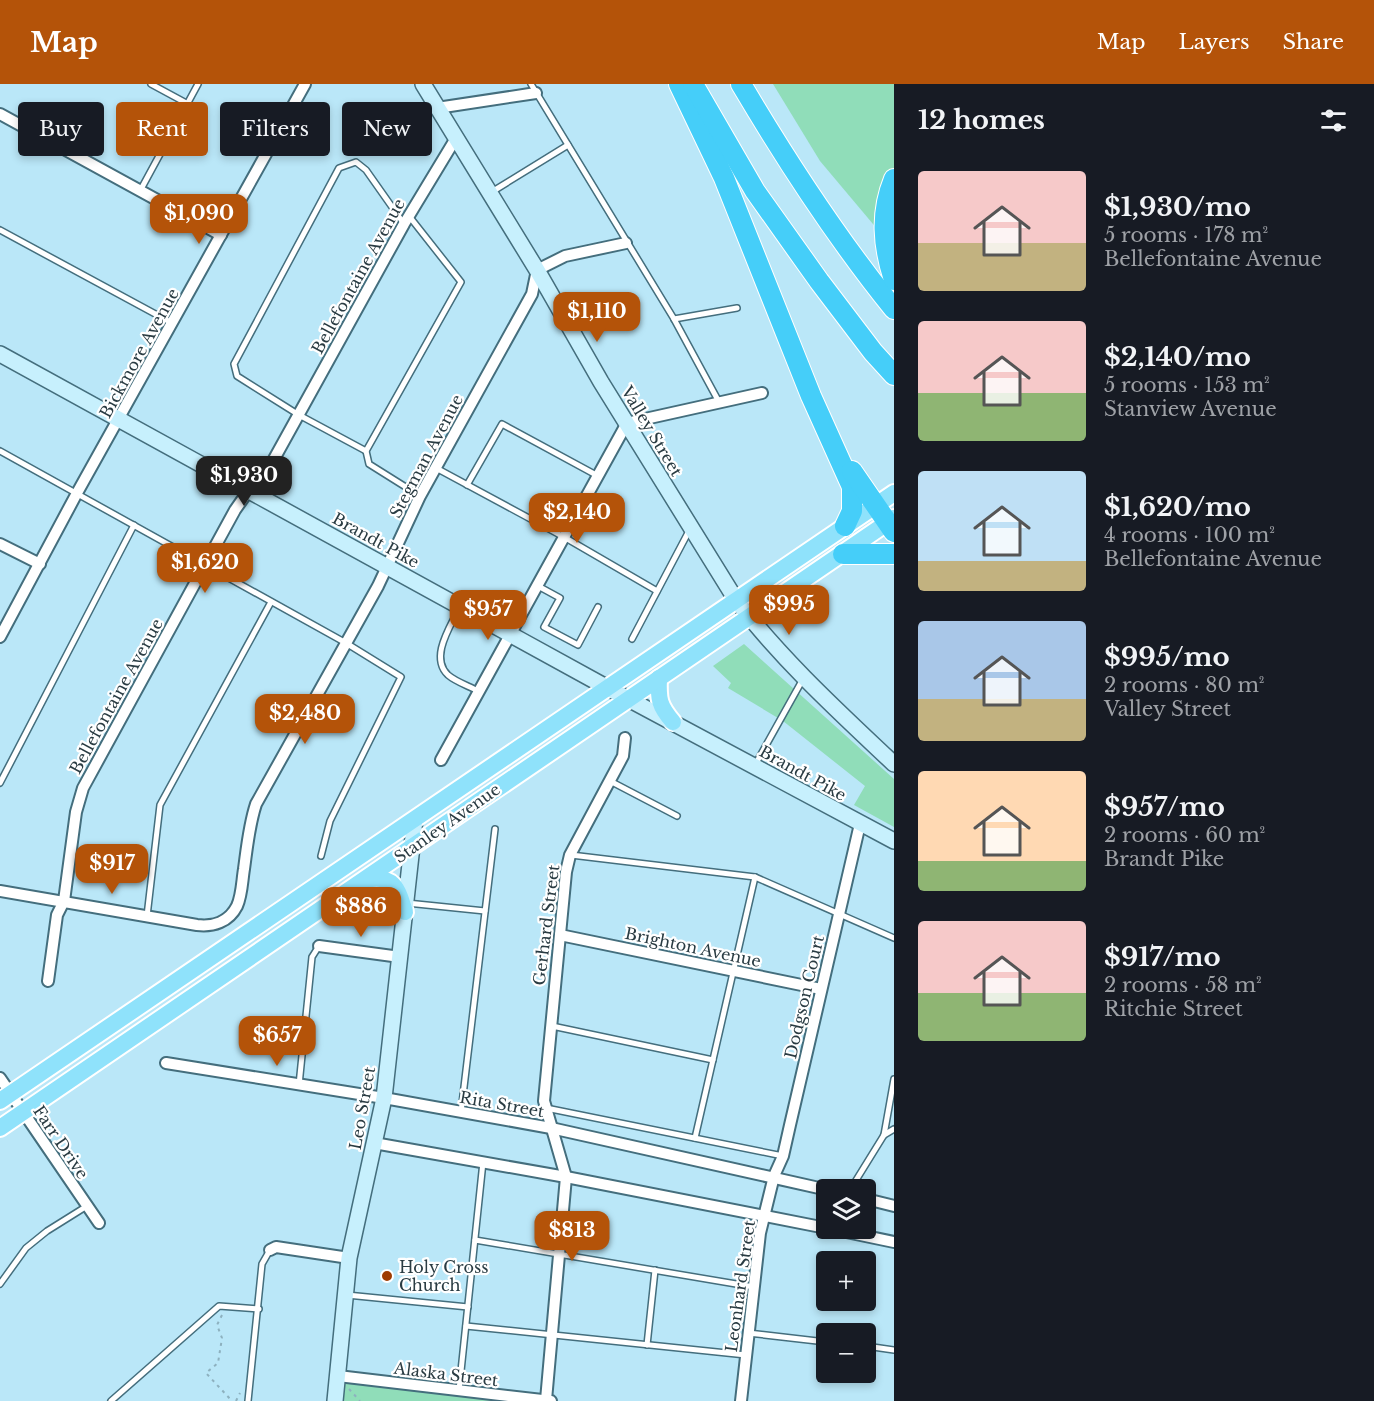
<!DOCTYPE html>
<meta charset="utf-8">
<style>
:root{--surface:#171b24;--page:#242831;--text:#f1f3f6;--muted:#9ea1a6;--accent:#b45309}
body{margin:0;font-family:"Libre Baskerville",serif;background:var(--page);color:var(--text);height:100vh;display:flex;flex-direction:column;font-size:22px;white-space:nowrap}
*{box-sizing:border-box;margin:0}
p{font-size:20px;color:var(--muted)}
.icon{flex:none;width:33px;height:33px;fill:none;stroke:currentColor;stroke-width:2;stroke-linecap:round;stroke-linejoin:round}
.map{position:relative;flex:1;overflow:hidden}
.panel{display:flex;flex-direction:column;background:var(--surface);width:480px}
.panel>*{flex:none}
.hud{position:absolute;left:18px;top:18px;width:570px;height:54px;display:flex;gap:12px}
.fabs{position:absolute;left:816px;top:1095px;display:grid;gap:12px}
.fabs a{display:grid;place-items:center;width:60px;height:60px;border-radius:6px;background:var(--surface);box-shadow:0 3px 9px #0003;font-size:30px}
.price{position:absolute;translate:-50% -51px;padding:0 14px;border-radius:12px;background:var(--accent);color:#fff;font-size:20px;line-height:39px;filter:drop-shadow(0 2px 3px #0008)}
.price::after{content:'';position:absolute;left:50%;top:36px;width:18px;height:14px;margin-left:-9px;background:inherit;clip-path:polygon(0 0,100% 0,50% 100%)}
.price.current{background:#222;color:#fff}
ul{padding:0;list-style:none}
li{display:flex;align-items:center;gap:18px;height:150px;padding:0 24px}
li span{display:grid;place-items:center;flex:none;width:168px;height:120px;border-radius:6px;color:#555}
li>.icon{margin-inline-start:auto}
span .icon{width:72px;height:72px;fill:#fffc;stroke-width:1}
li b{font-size:26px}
h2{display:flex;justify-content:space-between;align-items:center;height:72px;padding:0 24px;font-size:26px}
.tag{padding:0 21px;border-radius:6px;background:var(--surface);box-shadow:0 3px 9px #0003;font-size:21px;line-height:54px}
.tag.current{background:var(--accent);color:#fff}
header{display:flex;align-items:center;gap:36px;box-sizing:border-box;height:84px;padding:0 30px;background:var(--accent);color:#fff}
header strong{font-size:28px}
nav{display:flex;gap:33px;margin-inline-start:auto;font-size:21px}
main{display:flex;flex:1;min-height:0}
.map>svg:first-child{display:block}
.green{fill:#90ddb9}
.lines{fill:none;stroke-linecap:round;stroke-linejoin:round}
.lane-casing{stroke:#446e7d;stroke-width:8}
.street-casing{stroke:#446e7d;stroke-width:14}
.secondary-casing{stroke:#446e7d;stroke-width:18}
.primary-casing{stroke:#fff;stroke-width:20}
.highway-casing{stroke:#fff;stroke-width:22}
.path{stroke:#8db1bf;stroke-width:2;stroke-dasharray:3 4.5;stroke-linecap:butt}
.lane{stroke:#fff;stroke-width:5}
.street{stroke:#fff;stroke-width:10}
.secondary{stroke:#c7f0fd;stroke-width:15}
.primary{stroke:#8fe2fb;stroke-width:16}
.highway{stroke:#45cef9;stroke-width:20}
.poi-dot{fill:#9e3b00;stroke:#fff;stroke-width:2}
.labels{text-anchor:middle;stroke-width:4.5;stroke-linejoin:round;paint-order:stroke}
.street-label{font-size:16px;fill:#2a3c43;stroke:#fff}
.poi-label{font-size:16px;fill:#2a3c43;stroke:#fff;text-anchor:start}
</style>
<header>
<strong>Map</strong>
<nav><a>Map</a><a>Layers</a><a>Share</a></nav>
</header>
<main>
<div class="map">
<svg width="894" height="1317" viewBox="0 0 894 1317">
<rect width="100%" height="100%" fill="#bae7f8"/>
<g class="green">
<path d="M773 0H894V165L820 77Z"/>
<path d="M744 560 894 695V743L854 721 865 702 783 637 728 604 731 599 713 582Z"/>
<path d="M338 1292 551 1317H335Z"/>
</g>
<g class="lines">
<defs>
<g id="lane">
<path d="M151 0 188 20"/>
<path d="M531 0 674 235 719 318"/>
<path d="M140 107 198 0"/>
<path d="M490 109 568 61"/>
<path d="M409 132 461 198 366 367 369 380 420 412"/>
<path d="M0 146 172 239"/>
<path d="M674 235 737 224"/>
<path d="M0 367 346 559 401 593 330 737 321 772"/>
<path d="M366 367 299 331 237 292 234 280 339 84 356 78 366 86 404 140"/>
<path d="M436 384 564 453 657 507"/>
<path d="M467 401 502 340 598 392"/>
<path d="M538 502 560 514 544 543 578 561 598 523"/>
<path d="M459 524C451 542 429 573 448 591 456 598 469 602 478 607"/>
<path d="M632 555 690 445"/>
<path d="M755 681 803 595"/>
<path d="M610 697 677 732"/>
<path d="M0 699 134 441"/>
<path d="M571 771 755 793 894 854"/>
<path d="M407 819 485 827"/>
<path d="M147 832 160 721 271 518"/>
<path d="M552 942 713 976"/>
<path d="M299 1001 312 873 319 862"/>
<path d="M546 1024 783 1072"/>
<path d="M461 1028 495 745"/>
<path d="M884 1051 894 1045"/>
<path d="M695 1054 755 793"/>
<path d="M850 1106 884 1051 894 995"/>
<path d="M475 1156 754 1203"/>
<path d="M0 1200 26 1164 47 1147 87 1122"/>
<path d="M347 1211 468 1223"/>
<path d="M466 1242 746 1271"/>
<path d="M748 1249 826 1258"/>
<path d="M647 1261 655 1186"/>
<path d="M866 1262 894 1266"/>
<path d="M459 1306 483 1078"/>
<path d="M111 1317 219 1222 259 1225"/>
<path d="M248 1317 262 1180 270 1166"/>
</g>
<g id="street">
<path d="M437 24 536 9"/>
<path d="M0 30 221 151"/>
<path d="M0 460 40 480"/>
<path d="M0 553 77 409 305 0"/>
<path d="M441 676 627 339 762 309"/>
<path d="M0 807 197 841C213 843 229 838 237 822 242 811 242 797 244 785 247 763 249 741 256 720L378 502 420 412 532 210 537 186 565 172 626 159"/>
<path d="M560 851 821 905"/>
<path d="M319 862 400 873"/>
<path d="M48 897 57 831 64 817 76 728 83 704 235 426 249 406 263 395 404 140 456 54"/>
<path d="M166 979 384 1014 551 1044 828 1106"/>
<path d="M0 994 99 1139"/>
<path d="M374 1059 566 1093 826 1144"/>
<path d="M866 1115 894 1122"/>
<path d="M827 1144 894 1158"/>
<path d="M270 1166 276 1163 349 1174"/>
<path d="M338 1292 551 1317"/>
<path d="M546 1316 566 1093 544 1017 566 788 570 771 623 672 625 654"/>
<path d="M741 1317 760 1149 774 1092 783 1072 790 1041 860 740"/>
</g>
<g id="secondary">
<path d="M423 0 537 186 601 298 736 516C783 577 839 628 894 680"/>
<path d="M0 270 606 603 894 757"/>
<path d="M335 1317 349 1174 384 1014 415 735"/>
</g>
<g id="primary">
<path d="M659 594C658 615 659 622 673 638"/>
<path d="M366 796C394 790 398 805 405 828"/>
<path d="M0 1017 894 409"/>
<path d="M0 1044 894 434"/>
</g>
<g id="highway">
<path d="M679 0 724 94 811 312 852 403V427L845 442"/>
<path d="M693 0 755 107 819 197 873 268 894 291"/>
<path d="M741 0C786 76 838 156 894 225"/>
<path d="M894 95C880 129 883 162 894 196"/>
<path d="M852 387 894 448"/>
<path d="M843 470H894"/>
</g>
</defs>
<use href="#lane" class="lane-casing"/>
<use href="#street" class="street-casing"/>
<use href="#secondary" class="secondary-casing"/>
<use href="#primary" class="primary-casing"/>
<use href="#highway" class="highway-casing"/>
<g class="path">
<path d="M222 1231 217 1241 222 1254 218 1279 206 1289 232 1317"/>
<path d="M349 1305 360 1317"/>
<path d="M236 1317 240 1309"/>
</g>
<use href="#lane" class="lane"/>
<use href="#street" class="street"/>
<use href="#secondary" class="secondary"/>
<use href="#primary" class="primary"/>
<use href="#highway" class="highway"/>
</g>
<circle class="poi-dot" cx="387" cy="1192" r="6"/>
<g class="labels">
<g class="street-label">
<text transform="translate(358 192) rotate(-61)" y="6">Bellefontaine Avenue</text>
<text transform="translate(139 269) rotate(-61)" y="6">Bickmore Avenue</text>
<text transform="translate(652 347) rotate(59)" y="6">Valley Street</text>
<text transform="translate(426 372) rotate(-62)" y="6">Stegman Avenue</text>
<text transform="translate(376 456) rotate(29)" y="6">Brandt Pike</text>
<text transform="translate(116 612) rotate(-61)" y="6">Bellefontaine Avenue</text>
<text transform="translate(803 689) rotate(29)" y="6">Brandt Pike</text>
<text transform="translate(447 739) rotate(-35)" y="6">Stanley Avenue</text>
<text transform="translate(546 841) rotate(-83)" y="6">Gerhard Street</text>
<text transform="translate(693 863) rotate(12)" y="6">Brighton Avenue</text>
<text transform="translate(804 913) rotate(-77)" y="6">Dodgson Court</text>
<text transform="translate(502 1020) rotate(10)" y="6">Rita Street</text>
<text transform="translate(362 1024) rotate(-80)" y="6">Leo Street</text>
<text transform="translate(61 1058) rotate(56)" y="6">Farr Drive</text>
<text transform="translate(740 1202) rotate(-82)" y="6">Leonhard Street</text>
<text transform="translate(446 1290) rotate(7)" y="6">Alaska Street</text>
</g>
<g class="poi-label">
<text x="399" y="1189">Holy Cross<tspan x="399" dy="18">Church</tspan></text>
</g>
</g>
</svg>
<div class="fabs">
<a><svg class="icon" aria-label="layers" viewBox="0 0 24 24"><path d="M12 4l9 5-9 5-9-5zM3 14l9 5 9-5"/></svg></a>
<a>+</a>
<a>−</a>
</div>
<b class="price" style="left:199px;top:161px">$1,090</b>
<b class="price" style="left:597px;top:259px">$1,110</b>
<b class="price current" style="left:244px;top:423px">$1,930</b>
<b class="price" style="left:577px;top:460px">$2,140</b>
<b class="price" style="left:205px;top:510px">$1,620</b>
<b class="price" style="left:789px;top:552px">$995</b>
<b class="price" style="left:488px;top:557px">$957</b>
<b class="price" style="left:305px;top:661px">$2,480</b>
<b class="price" style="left:112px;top:811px">$917</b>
<b class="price" style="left:361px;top:854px">$886</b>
<b class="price" style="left:277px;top:983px">$657</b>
<b class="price" style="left:572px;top:1178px">$813</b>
<div class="hud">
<a class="tag">Buy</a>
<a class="tag current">Rent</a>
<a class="tag">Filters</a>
<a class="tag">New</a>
</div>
</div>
<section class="panel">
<h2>12 homes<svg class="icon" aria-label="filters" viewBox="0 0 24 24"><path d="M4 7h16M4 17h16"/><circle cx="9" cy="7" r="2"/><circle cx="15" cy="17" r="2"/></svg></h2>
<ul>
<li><span style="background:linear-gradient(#f6c9c9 60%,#c2b280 0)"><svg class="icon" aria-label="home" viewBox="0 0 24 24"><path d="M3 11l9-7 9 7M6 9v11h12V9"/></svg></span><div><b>$1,930/mo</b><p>5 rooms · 178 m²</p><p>Bellefontaine Avenue</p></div></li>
<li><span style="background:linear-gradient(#f6c9c9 60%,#8fb573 0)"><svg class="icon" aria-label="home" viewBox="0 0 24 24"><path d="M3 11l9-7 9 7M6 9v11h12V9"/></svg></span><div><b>$2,140/mo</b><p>5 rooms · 153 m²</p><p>Stanview Avenue</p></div></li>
<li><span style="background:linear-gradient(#bfe0f5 75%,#c2b280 0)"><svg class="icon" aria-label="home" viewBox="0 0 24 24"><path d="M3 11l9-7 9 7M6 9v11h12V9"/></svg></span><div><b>$1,620/mo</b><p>4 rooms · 100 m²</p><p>Bellefontaine Avenue</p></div></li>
<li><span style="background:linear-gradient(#a9c7e8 65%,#c2b280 0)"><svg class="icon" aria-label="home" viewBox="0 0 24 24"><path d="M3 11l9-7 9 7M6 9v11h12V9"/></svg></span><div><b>$995/mo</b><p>2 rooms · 80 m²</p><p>Valley Street</p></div></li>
<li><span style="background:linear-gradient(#ffd9b3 75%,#8fb573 0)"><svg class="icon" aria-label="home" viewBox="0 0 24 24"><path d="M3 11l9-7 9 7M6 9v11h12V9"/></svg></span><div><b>$957/mo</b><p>2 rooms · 60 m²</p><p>Brandt Pike</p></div></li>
<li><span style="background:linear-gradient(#f6c9c9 60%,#8fb573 0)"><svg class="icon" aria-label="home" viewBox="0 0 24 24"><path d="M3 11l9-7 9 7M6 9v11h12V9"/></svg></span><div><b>$917/mo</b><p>2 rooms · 58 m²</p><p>Ritchie Street</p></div></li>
</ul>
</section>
</main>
